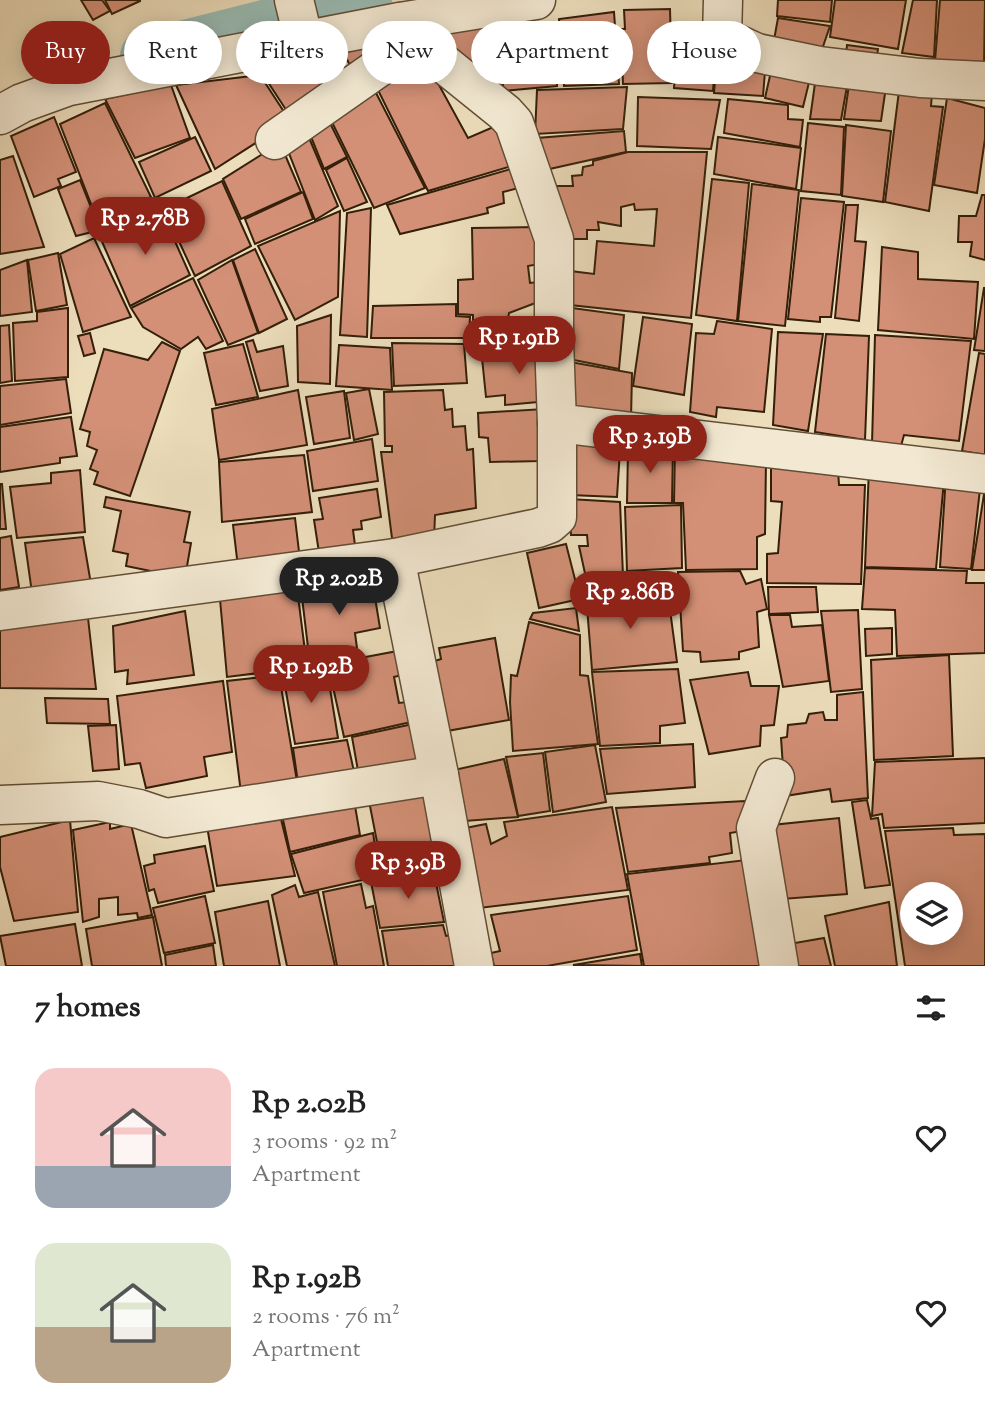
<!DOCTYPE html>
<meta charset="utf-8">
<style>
:root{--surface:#fff;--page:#f6f6f6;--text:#222;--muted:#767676;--accent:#8f2418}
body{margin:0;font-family:"Sorts Mill Goudy",serif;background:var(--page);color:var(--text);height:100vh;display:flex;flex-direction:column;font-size:26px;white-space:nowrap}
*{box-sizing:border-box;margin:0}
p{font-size:23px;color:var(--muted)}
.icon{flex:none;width:38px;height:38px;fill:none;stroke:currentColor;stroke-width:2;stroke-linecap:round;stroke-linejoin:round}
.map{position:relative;height:966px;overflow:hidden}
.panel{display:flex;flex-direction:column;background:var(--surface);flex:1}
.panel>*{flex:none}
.banner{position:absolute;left:21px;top:21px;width:943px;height:63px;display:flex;gap:14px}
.tools{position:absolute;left:900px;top:882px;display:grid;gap:14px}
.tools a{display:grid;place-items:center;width:63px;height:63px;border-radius:50%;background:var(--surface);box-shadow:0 4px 18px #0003;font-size:35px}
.price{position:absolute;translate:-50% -60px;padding:0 16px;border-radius:24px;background:var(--accent);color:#fff;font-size:23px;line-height:46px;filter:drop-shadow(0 2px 4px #0008)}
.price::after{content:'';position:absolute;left:50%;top:42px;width:21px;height:16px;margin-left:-10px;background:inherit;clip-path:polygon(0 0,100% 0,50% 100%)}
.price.on{background:#222;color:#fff}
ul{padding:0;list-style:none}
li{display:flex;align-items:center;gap:21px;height:175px;padding:0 35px}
li span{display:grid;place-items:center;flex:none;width:196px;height:140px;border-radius:21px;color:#555}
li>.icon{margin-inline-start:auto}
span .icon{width:84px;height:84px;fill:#fffc;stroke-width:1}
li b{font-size:30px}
h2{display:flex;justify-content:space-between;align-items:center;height:84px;padding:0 35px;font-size:30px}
.tag{padding:0 24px;border-radius:32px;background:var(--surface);box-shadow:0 4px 18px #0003;font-size:24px;line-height:63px}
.tag.on{background:var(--accent);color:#fff}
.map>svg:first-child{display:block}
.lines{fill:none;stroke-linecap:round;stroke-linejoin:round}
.canal{stroke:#99bbb3;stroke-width:52}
.building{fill:#d39077;stroke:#341f09;stroke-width:2;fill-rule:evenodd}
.street-casing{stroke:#624e36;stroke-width:41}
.street{stroke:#f3e9d3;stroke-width:38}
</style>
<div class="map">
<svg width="985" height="966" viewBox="0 0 985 966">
<rect width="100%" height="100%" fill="#ecddbb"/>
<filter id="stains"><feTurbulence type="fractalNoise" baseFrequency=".00286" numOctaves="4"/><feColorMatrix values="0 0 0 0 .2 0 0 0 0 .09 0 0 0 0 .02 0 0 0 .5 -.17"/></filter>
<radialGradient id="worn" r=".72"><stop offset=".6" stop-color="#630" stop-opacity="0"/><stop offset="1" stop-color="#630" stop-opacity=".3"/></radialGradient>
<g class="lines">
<path class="canal" d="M146 56 366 0"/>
</g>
<g class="building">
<path d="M81 0H102L110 11 93 20Z"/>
<path d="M105 0H140V1L112 14Z"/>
<path d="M778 0H832L830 22 777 16Z"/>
<path d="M835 0H906L898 49 830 37Z"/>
<path d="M913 0H937L934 57 902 53Z"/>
<path d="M940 0H985L984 67 935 61Z"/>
<path d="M670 9 672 83 623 84 621 29H625L624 10Z"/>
<path d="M614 12 619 84 564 86 559 19Z"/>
<path d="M778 18 830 26 817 64 772 51Z"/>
<path d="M550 23 552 38H555L557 86 503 91V26Z"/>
<path d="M499 26V69L483 85 443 59 445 32Z"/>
<path d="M678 31 717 35 713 91 674 88Z"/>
<path d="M369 45 378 61 355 76 344 53Z"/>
<path d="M847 45 878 49 875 68 845 65Z"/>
<path d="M333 50 353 81 292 119 264 76 290 59 298 71Z"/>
<path d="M422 54 468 138 505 122 525 162 428 191 374 82Z"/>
<path d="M717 56 766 59 763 96 714 93Z"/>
<path d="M774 58 813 66 803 107 765 98Z"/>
<path d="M817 69 849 75 841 120 810 119Z"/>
<path d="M260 75 290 121 215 169 176 85Z"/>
<path d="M901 75 933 80 931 106 943 107 929 211 885 202Z"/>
<path d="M850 78 887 80 881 121 844 119Z"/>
<path d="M171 85 190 138 135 158 105 99Z"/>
<path d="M627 87 623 129 535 134 537 90Z"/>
<path d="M374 89 425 188 374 208 327 112Z"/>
<path d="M638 97 720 100 711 149 637 146Z"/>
<path d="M947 98 985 108V139L977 193 934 185Z"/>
<path d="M728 99 788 105V119L803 120 800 147 724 133Z"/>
<path d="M105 103 151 197 98 222 60 124Z"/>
<path d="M54 117 76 172 58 179 61 186 34 197 11 136Z"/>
<path d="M327 117 347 157 324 169 307 127Z"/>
<path d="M808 123 844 127 841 195 801 191Z"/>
<path d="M846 125 891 131 883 202 842 196Z"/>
<path d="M624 131 626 152 545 170 537 138Z"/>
<path d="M307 133 338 206 315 220 285 143Z"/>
<path d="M195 137 211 171 155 198 139 162Z"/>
<path d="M718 137 801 148 796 189 714 174Z"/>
<path d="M280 143 301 192 241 219 223 179Z"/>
<path d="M628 152H707L691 318 570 305V271L594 274 597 241 654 246 657 209 635 210 634 204 621 207V226L598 222 599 230H587V239H558L551 186H573L572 176 582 175 583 167 593 165V161Z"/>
<path d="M13 156 44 247 0 254V160Z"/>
<path d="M347 158 367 202 344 211 326 170Z"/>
<path d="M521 166 526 186 503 192 504 203 487 208 488 213 400 234 387 205Z"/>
<path d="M712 179 749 183 737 321 696 315Z"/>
<path d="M80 180 100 230 76 236 58 189Z"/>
<path d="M222 181 251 246 195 276 164 209Z"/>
<path d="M752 184 799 190 785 326 738 321Z"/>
<path d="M303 192 313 219 255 244 245 219Z"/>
<path d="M982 195H985V260L970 256 972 242H958L959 216H976Z"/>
<path d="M801 198 844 202 831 317H820V322L788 319Z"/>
<path d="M846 205H858L855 241 866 242 859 321 835 318Z"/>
<path d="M371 208 367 337 340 335 347 213Z"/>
<path d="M161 210 190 275 130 306 100 237Z"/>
<path d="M340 211 338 297 295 320 258 246Z"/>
<path d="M536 227 539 264 528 266 530 283 538 282V302L509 313 505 336 473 334V315L458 314V280L473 279 472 228Z"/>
<path d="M94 238 131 317 83 332 60 254Z"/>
<path d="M882 247 918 252V279L978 282 974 339 878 330Z"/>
<path d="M255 249 287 319 259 333 233 260Z"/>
<path d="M58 253 67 305 36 311 28 260Z"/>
<path d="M27 260 32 312 0 316V270Z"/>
<path d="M232 260 258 333 228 345 198 280Z"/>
<path d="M193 278 223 341 206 349 198 337 181 349 143 327 131 308Z"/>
<path d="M984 288H985V351L974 350Z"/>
<path d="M456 304V316L470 317 469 338H371L373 306Z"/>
<path d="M68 308V377L15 381 13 323 37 321V312Z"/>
<path d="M572 308 624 315 619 369 564 358Z"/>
<path d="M331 315 330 384 298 382 297 326Z"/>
<path d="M643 317 692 324 684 395 633 386Z"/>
<path d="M717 321 772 329 764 412 717 407 716 417 690 412 696 333 714 334Z"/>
<path d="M9 325 12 381 0 383V326Z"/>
<path d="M778 332 823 334 808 431 773 425Z"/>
<path d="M90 333 95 353 84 356 78 336Z"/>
<path d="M826 334 869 336 865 440 815 432Z"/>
<path d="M875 335 971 341 959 441 904 435 901 446 872 444Z"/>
<path d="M253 340 257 352 283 346 288 386 260 391 246 342Z"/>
<path d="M162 342 180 351 130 496 94 484 98 472 90 469 97 450 87 446 90 432 80 429 104 349 148 360Z"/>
<path d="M392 343 464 344 467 383 394 386Z"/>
<path d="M243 344 258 397 216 405 204 353Z"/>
<path d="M339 345 390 348 392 390 336 386Z"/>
<path d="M521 345H548L549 401 505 405V395L486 397 482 358 520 356Z"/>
<path d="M979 353 985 354V455L962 451Z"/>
<path d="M559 360 632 373 631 419 564 417Z"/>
<path d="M66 379 71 413 0 425V386Z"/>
<path d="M369 389 378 434 354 440 346 393Z"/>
<path d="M298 390 307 445 219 460 212 409Z"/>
<path d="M443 390 445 410 452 409 453 427 465 426 467 450 473 449 476 508 435 515 434 539 393 546 381 452H392V446H385L384 392Z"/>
<path d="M344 391 350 438 314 444 306 397Z"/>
<path d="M544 409 540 461 490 462 488 438 479 437 478 413Z"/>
<path d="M71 417 77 456 60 458V463L0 472V427Z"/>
<path d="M599 437 600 450H620L617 497 570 495 566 438Z"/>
<path d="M372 439 378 481 313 491 307 451Z"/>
<path d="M673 444 672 503H627L628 450Z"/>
<path d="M675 447 766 460 765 534 757 537V569L686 570 683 503H674Z"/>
<path d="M771 453 838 470 839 485H865L861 584 767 583V554L778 553 782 502 771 501Z"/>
<path d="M304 455 312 512 222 522 219 462Z"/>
<path d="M869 468 945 469 936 569 865 567Z"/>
<path d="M80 470 85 532 17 538 10 487 51 483V473Z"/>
<path d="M946 475 981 480 971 569 940 567Z"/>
<path d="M0 484H2L6 529H0Z"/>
<path d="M985 488V570H972Z"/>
<path d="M377 489 381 517 361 521 362 529 353 530 356 553 320 559 314 520 323 519 319 498Z"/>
<path d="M106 497 190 512 184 542 191 543 185 578 126 566 128 554 113 551 121 511 104 507Z"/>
<path d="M569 499 620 502 623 576 586 578 579 546H588L587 535H571Z"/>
<path d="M681 505 682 568 627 571 625 507Z"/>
<path d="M295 518 300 560 238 567 233 525Z"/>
<path d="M11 536 19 587 0 590V538Z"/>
<path d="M83 537 92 590 32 593 25 543Z"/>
<path d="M566 544 580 599 539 608 527 553Z"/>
<path d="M865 568 967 571 966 583H985V653L897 656 895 610 862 609Z"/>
<path d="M740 571 746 584 761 579 767 609 757 612 759 647 739 652V659L701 662 700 652 683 651 678 572Z"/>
<path d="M371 573 380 628 355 633 358 656 310 664 301 589Z"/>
<path d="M768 587H816L818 612 769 614Z"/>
<path d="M297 588 307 667 227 677 220 599Z"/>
<path d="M586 594 668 595 677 662 592 670Z"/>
<path d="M576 608 579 631 530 619 533 613Z"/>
<path d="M87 609 96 689 0 688V617Z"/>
<path d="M858 610 862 689 831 692 821 611Z"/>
<path d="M185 611 194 675 127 684 128 670 115 672 113 626Z"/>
<path d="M769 615H790L792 627 822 625 829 681 783 687Z"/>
<path d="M529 622 580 635V675L588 676 598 744 513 751 510 702 511 675 517 676Z"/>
<path d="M892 628V654L866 656 865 629Z"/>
<path d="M495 638 509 720 447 731 435 661 441 659 439 648Z"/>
<path d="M403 650 409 673 394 677 399 703 415 701 420 720 344 737 328 664Z"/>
<path d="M949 655 953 756 874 760 871 660Z"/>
<path d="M326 664 338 738 295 744 283 674Z"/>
<path d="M678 669 685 723 660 726V743L600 746 592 672Z"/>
<path d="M748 672 751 686H779L774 725 761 726 760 746 709 754 690 680Z"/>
<path d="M279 675 299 793 242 801 227 681Z"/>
<path d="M223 681 232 752 204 757 207 776 146 788 140 763 125 765 117 696Z"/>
<path d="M863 692 868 798 832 802 830 789 785 796 781 738 787 737 788 725 806 723 809 714 823 712 825 720H837V695Z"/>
<path d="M45 698 108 699 110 724 47 723Z"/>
<path d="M413 724 423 772 360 782 352 737Z"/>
<path d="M116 725 119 769 93 771 88 726Z"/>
<path d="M347 740 357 785 299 790 293 748Z"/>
<path d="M693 744 695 787 607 794 600 749Z"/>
<path d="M595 745 606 802 553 812 545 752Z"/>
<path d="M543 753 550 811 518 816 506 757Z"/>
<path d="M985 758V823L884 828 882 814 872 816 875 762Z"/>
<path d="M504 759 518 817 452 822 445 772Z"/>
<path d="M425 795 441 870 384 878 369 801Z"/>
<path d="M354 800 360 835 290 852 282 815Z"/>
<path d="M867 800 871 819 878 818 890 885 865 888 852 802Z"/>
<path d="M745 801 748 830 730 833 732 853 709 857 710 863 628 872 616 808Z"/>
<path d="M612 807 628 890 471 909 455 830 486 824 491 844 507 836 504 822Z"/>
<path d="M279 811 295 876 217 886 207 826Z"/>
<path d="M839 818 847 894 782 899 772 825Z"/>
<path d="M70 820 78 912 14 921 0 867V837Z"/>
<path d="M110 822V829L131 824 152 915 138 918 137 913 118 915V897L99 899V917L83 922 73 830Z"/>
<path d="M953 828 954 835 985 834V966H905L885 831ZM912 894H950V933H912Z"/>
<path d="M373 833 380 876 304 893 291 854Z"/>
<path d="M205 846 214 891 158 903 154 889 149 891 144 866 155 863 154 855Z"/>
<path d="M746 860 764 966H644L627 874Z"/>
<path d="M434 873 444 922 380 928 371 882Z"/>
<path d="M361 884 366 908 373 906 384 966H337L323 892Z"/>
<path d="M295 885 299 897 318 892 335 966H287L272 895Z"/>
<path d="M205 896 215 943 164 953 153 908Z"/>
<path d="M628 896 637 950 547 966H494L491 953 500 951 491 915Z"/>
<path d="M268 901 280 966H224L215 912Z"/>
<path d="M889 902 897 966H835L825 916Z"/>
<path d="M153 917 162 966H92L86 929Z"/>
<path d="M75 924 82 966H6L0 936Z"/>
<path d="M443 925 446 936 459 934 465 966H388L382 931Z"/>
<path d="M824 938 831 966H790L789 944Z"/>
<path d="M213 945 216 966H166L165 955Z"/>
<path d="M640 954 642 966 573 965Z"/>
</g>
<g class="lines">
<defs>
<g id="street">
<path d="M294 0 304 41"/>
<path d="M723 0 722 37 757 53 820 66 920 78 985 81"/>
<path d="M400 22 438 59 505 113 514 123 554 239V341L557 423 985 474"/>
<path d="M0 115 22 103 69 86 400 22 536 0"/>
<path d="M275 140 418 40"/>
<path d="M395 558 439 775 474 966"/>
<path d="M0 611 395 558 538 528 549 524 557 517V423"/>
<path d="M775 778 756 828 779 966"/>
<path d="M0 805 98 801 139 809 166 818 439 775"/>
</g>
</defs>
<use href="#street" class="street-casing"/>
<use href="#street" class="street"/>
</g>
<rect width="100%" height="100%" filter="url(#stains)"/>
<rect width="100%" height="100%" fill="url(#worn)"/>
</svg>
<div class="tools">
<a><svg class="icon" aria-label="layers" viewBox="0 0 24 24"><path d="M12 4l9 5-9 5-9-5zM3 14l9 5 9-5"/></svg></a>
</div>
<b class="price" style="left:145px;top:257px">Rp 2.78B</b>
<b class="price" style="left:519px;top:376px">Rp 1.91B</b>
<b class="price" style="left:650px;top:475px">Rp 3.19B</b>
<b class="price on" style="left:339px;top:617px">Rp 2.02B</b>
<b class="price" style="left:630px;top:631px">Rp 2.86B</b>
<b class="price" style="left:311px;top:705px">Rp 1.92B</b>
<b class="price" style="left:408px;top:901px">Rp 3.9B</b>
<div class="banner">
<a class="tag on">Buy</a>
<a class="tag">Rent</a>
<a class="tag">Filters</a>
<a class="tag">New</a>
<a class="tag">Apartment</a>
<a class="tag">House</a>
</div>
</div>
<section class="panel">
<h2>7 homes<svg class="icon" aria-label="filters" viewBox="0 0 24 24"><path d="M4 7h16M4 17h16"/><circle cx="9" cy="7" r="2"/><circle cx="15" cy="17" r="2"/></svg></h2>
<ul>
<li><span style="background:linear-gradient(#f6c9c9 70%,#9aa5b1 0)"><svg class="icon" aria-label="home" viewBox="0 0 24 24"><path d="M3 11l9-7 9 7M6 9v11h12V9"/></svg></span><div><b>Rp 2.02B</b><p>3 rooms · 92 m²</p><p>Apartment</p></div><svg class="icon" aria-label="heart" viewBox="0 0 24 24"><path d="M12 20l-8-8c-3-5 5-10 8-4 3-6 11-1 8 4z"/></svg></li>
<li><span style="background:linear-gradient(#dfe7d0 60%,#b9a48a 0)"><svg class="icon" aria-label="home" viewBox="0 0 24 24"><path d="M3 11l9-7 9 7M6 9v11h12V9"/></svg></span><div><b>Rp 1.92B</b><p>2 rooms · 76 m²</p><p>Apartment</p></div><svg class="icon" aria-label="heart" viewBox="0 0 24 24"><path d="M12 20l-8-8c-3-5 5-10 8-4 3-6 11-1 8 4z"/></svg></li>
</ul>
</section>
